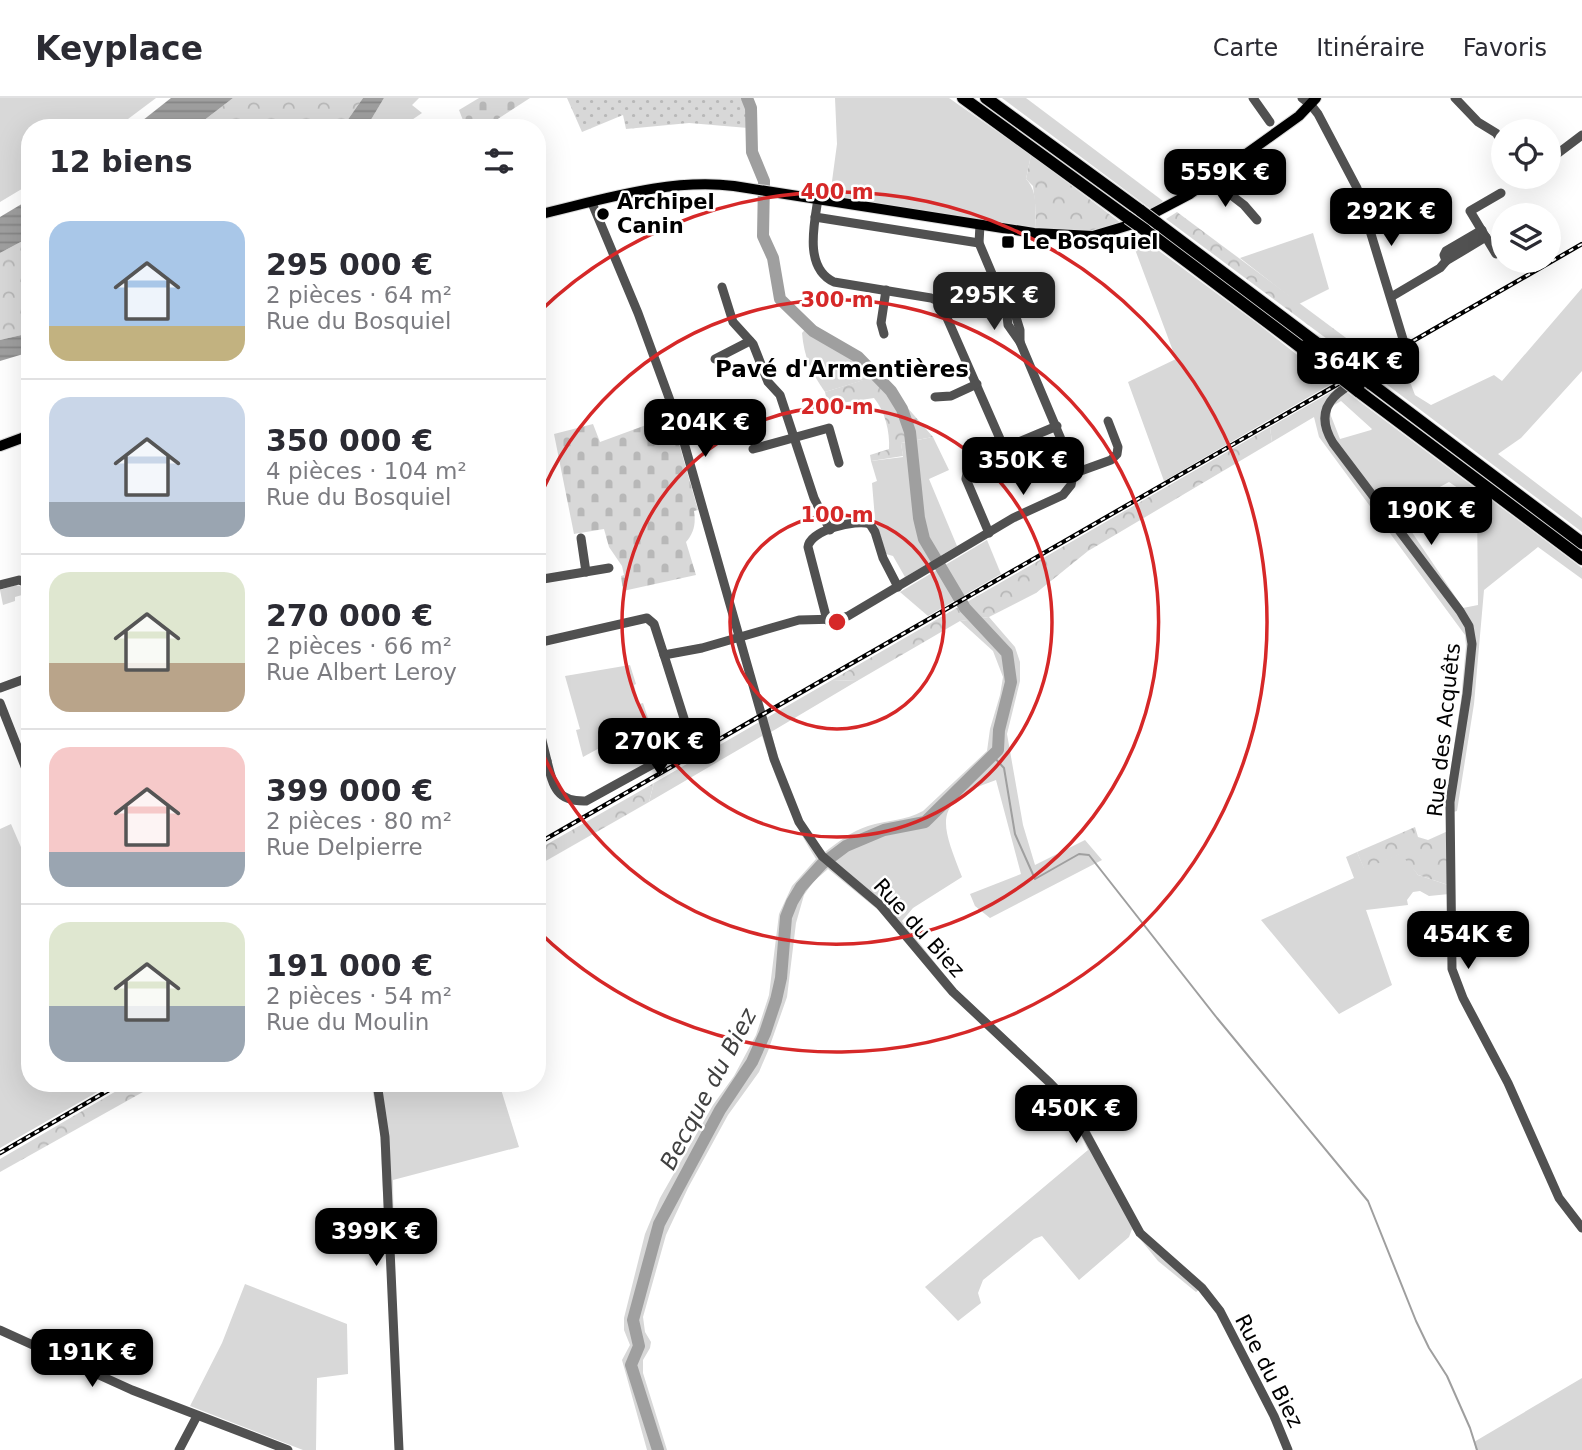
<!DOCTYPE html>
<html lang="fr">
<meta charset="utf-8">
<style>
:root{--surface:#fff;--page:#f2f2f3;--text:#2b2b33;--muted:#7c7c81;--line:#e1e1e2;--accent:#000}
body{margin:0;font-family:"DejaVu Sans",sans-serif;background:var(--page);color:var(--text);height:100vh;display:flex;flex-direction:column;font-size:26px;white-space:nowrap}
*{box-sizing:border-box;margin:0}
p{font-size:23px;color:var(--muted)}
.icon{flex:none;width:38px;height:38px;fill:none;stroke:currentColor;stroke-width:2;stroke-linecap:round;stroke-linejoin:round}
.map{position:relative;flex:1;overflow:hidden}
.details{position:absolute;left:21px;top:21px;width:525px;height:973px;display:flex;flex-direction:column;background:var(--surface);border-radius:28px;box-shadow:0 7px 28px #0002}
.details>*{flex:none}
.fabs{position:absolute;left:1491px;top:21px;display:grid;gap:14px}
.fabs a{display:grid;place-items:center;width:70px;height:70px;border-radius:50%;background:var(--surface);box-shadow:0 7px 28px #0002;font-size:35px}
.price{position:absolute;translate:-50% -60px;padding:0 16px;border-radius:14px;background:var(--accent);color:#fff;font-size:23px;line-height:46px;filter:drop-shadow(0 2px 4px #0008)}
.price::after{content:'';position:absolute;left:50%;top:42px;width:21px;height:16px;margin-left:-10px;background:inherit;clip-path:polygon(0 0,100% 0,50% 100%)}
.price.active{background:#222;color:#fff}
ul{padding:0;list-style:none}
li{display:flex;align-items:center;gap:21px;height:175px;padding:0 28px}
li+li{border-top:2px solid var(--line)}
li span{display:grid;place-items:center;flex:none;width:196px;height:140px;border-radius:21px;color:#555}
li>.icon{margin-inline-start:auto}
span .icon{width:84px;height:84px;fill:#fffc;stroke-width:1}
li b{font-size:30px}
h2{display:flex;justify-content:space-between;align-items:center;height:84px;padding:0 28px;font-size:30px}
header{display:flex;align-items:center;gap:42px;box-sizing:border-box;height:98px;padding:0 35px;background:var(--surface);border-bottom:2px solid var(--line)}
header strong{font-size:33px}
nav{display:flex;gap:38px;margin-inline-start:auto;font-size:24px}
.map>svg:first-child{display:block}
.green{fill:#d8d8d8;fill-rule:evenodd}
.forest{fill:url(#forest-crowns)}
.cemetery{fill:url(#cemetery-stones)}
.park{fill:url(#park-dots)}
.water{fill:url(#water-rules)}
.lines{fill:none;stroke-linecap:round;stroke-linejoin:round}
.stream{stroke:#9f9f9f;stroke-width:2}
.river{stroke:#9f9f9f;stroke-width:12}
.major-casing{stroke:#dbdbdb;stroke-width:12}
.highway-casing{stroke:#dbdbdb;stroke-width:14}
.minor{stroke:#515151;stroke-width:9}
.major{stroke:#000;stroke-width:10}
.highway{stroke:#000;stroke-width:12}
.rail-casing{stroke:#000;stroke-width:4.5}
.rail{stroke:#fff;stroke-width:2;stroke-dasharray:5;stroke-linecap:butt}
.highway-bridge-casing{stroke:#dbdbdb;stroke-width:14;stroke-linecap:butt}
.highway-bridge{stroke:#000;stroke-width:12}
.ring{fill:none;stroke:#d62828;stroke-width:3.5}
.poi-dot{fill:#000;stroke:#fff;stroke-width:2.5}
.labels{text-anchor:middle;stroke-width:5;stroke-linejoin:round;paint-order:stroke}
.poi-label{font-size:21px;font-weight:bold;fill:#000;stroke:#fff;text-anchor:start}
.street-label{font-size:21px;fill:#000;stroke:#fff}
.neighbourhood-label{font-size:23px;font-weight:bold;fill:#000;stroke:#fff}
.water-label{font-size:23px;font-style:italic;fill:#404040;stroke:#fff}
.centre{fill:#d62828;stroke:#fff;stroke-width:3.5}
.ring-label{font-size:21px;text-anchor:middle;font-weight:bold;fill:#d62828;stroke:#fff;stroke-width:5;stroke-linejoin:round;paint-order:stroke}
</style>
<header>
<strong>Keyplace</strong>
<nav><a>Carte</a><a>Itinéraire</a><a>Favoris</a></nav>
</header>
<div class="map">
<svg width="1582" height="1352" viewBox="0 0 1582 1352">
<defs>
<pattern id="forest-crowns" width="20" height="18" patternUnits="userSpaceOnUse" patternTransform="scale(1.75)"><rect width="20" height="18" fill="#d8d8d8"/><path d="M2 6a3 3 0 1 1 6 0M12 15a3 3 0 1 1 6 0" fill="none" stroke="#b8b8b8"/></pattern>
<pattern id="cemetery-stones" width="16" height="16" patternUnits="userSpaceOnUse" patternTransform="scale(1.75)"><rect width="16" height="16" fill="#d8d8d8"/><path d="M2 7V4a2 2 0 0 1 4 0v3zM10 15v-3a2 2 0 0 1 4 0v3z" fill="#b8b8b8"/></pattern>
<pattern id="park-dots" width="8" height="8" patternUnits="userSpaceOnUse" patternTransform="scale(1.75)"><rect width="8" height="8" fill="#d8d8d8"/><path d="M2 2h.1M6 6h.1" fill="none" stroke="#b8b8b8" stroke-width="1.8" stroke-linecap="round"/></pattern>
<pattern id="water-rules" width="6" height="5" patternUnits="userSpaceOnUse" patternTransform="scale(1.75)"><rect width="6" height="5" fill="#9f9f9f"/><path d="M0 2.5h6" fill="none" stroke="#878787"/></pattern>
</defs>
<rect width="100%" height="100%" fill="#fff"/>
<g class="green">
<path d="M0 0H156L116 30H30V86L0 104Z"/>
<path d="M384 0H419L412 7 422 15 400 30H366Z"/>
<path d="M835 0H949L1031 57 1026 81C1038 93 1036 114 1035 130L830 98 837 46Z"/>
<path d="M1002 0H1026L1163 103 1152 112Z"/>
<path d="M1135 135 1258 226 1333 285 1164 383 1128 284 1176 261 1130 138Z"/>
<path d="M1313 135 1329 191 1299 206 1240 160Z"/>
<path d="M1582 190V273L1521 340 1498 356 1582 420V434L1369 273 1399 255 1415 297 1431 307 1494 277 1502 283Z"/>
<path d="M811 225 855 254 864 282 825 294C811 274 804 259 802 235Z"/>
<path d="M1340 289 1582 470V481L1538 449 1484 492 1474 606 1457 713 1446 716V703L1461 601 1466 548 1465 537 1319 339 1314 319 1272 344 1270 329ZM1341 303 1372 331 1371 332 1340 341 1331 318V309ZM1449 384 1477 403 1478 507 1463 510 1397 412Z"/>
<path d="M933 339 949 372 929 381 957 448 905 479 893 458 886 456 875 421 872 385 877 383 871 363 903 359 901 345Z"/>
<path d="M987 442 1001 476 928 518 900 494Z"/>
<path d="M16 487 26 490 29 495 15 499V503L3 507 0 492Z"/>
<path d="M989 519 1015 549 1020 564V583L1007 636 1023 727 1035 767 1085 742 1102 762 990 820 975 808 970 796 1021 776 996 682C932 704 940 723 962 779L913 810 902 823 955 890 1074 1002 1137 1124 1150 1140 1206 1187 1196 1194 1158 1163 1132 1131 1129 1139 1079 1182 1042 1138 1034 1141 983 1182 978 1195 981 1205 958 1223 925 1189 1088 1052 1072 1019 1056 996 944 891 883 816 828 771 813 784 804 797 796 825 787 899 768 953 759 974 728 1017 688 1090 666 1137 643 1219 645 1234 651 1244 650 1250 643 1262V1275L667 1352H647L622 1262 630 1247 624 1232V1220L645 1136 660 1100 713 1007 734 978 756 937 769 897 779 816 792 788 816 761C791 722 776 682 762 638L649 704 654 685 832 582 857 583 771 634C783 674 795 724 825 754 838 744 852 733 868 728 887 722 905 723 923 713L987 653 990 631 1000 597 1003 579 993 553 960 523Z"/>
<path d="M630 567 636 586 634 587 639 606 643 605 649 623 583 659 576 632 580 631 565 578Z"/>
<path d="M11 726 30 770V985H113L0 1050V731Z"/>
<path d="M1357 754 1364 770 1402 755 1418 777 1448 787 1449 796 1429 798 1420 793 1413 794 1407 802 1408 807 1366 812 1392 887 1339 916 1261 822 1354 780 1346 759Z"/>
<path d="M371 985H499L519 1049 393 1082 394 1159 386 1160 380 1032Z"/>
<path d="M245 1186 347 1226 348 1276 317 1280 316 1352H303L190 1308 222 1245Z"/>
<path d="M1582 1280V1352H1476L1474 1344Z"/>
</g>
<g class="forest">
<path d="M233 0H363L342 30H194Z"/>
<path d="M1031 57 1121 125 1089 134 1035 130 1036 114 1033 88 1026 81Z"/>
<path d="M1177 114 1373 260 1362 267 1166 121Z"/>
<path d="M30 139V235L0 242V155Z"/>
<path d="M855 254 865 261 933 339 901 345 903 358 871 363 870 357 889 351C890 334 885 313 874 300L828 307 825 294 863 282Z"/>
<path d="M1270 329 1272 344 1088 453 1036 495 989 519 960 523 857 583 832 582Z"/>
<path d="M654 685 649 704 537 768V752Z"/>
<path d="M1415 729 1418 739 1428 742 1448 733V787L1418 777 1401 756 1364 771 1357 754Z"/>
<path d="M130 985H159L0 1074V1061Z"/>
</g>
<g class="cemetery">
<path d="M479 0H530L484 30H466L459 12Z"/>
<path d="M657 323 665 345 678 342 698 412 694 413C696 425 694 435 686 444L696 477 623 493 621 478 624 477 622 468 609 449 604 431 574 436 554 336 593 326 600 344Z"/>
</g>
<path class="park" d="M567 0H744L749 15 748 30 689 25 626 31 623 17 582 34Z"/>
<g class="water">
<path d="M171 0H233L194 30H133Z"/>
<path d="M363 0H384L366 30H342Z"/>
<path d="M30 101V139L0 155V119Z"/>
<path d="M30 235V254L0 263V242Z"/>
</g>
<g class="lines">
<path class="stream" d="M992 657 1004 670 1015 736 1035 781 1079 756 1089 757 1217 920 1368 1103 1416 1223 1429 1250 1447 1278 1470 1330 1477 1352"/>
<path class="river" d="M658 1352 631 1267 639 1248 633 1222 659 1126 720 1012 752 964 765 935 776 902 781 880 786 819 792 804 801 789 822 766 846 748 884 732 925 724 998 652 999 632 1011 584 1007 555 965 510 924 441 919 420 910 334 902 311 891 293 858 259 813 233 780 201 773 160 763 138 764 83 752 54 751 10 747 0"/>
<defs>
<g id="major">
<path d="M537 117C602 102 668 80 734 88L1034 135 1093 138 1133 126 1190 96 1299 18 1316 0"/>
<path d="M0 348 30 337"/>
</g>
<g id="highway">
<path d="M963 0 1128 120"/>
<path d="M986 0 1141 113"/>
<path d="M1157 125 1347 268"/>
<path d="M1145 132 1335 275"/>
<path d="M1370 285 1582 445"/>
<path d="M1358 293 1582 461"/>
</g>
</defs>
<use href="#major" class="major-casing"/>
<use href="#highway" class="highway-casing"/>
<g class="minor">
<path d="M1253 0 1270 24"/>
<path d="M1302 0 1311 7 1318 16 1357 90 1406 251 1402 262C1371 280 1301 293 1333 345L1460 513 1469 528 1472 546 1467 596 1450 704 1452 871 1463 900 1508 985 1559 1100 1582 1130"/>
<path d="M1455 0 1478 24 1496 35 1503 45"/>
<path d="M1549 62 1582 37"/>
<path d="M1210 81 1244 107 1257 122"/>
<path d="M1501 95 1470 113 1496 156 1503 151"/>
<path d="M818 101C814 127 804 170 834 184L931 200 940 204 1004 350"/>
<path d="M592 105 638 215 679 327 774 661 799 724 822 758 880 807 953 894 1050 985 1069 1005 1140 1135 1202 1190 1220 1213 1274 1318 1288 1352"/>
<path d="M815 119 979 145"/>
<path d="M980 127 979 145 1006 209 1016 219 1020 232V244"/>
<path d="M1482 132 1446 153 1444 157 1446 163 1486 139"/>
<path d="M1532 163 1533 165"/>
<path d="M722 189 733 224 753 246 768 284 780 297 814 400 830 432"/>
<path d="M1391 199 1440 170 1446 163"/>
<path d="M884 236 881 225 886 192"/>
<path d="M537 237H538"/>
<path d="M715 261 750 243"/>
<path d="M935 299 951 298 977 286"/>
<path d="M753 351 829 330 839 365"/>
<path d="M1075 375 1111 362 1117 356 1118 349 1108 323"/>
<path d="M989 435 966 381 968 368 973 363 1057 328"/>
<path d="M581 440 586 474"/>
<path d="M537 482 609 470"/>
<path d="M0 487 19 482 30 486"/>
<path d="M827 522 808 449C810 432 856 421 870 426L875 434 883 460 898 489"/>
<path d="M537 545 647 520 654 526 664 557 702 550 799 522 838 521 848 518 1013 420 1063 397 1071 387 1074 372 1020 244 1008 227 1006 209"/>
<path d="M0 590 30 579"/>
<path d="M0 605 30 681"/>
<path d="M537 622 547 663"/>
<path d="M537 664 547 663C553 688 556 704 586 703L684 649 687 644 688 633 664 557"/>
<path d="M377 985 385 1039 399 1352"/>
<path d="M0 1232 132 1292 288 1352"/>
<path d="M179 1352 197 1318"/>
</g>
<use href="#major" class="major"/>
<use href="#highway" class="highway"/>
<defs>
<g id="rail">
<path d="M537 746 1582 146"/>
<path d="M0 1055 121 985"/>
</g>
</defs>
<use href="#rail" class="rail-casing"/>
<use href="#rail" class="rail"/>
<defs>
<g id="highway-bridge">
<path d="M1141 113 1157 125"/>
<path d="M1128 120 1145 132"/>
<path d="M1347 268 1370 285"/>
<path d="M1335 275 1358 293"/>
</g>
</defs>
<use href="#highway-bridge" class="highway-bridge-casing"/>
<use href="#highway-bridge" class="highway-bridge"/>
</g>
<g class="ring">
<circle cx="837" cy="524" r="107"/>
<circle cx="837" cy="524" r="215"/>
<path d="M537 406A322 322 0 1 1 537 642"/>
<path d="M538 215A430 430 0 1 1 538 833"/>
</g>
<g class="poi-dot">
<circle cx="603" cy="116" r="7"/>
<rect x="1001" y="137" width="14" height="14" rx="3.5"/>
</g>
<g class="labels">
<g class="poi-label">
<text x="617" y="111">Archipel<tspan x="617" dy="24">Canin</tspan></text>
<text x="1022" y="151">Le Bosquiel</text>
</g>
<g class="street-label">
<text transform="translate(1444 632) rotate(-84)" y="7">Rue des Acquêts</text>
<text transform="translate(919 830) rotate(48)" y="7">Rue du Biez</text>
<text transform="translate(1269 1273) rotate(63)" y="7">Rue du Biez</text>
</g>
<g class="neighbourhood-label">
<text x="842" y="279">Pavé d'Armentières</text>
</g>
<g class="water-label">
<text transform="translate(708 991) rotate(-62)" y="8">Becque du Biez</text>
</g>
</g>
<circle cx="837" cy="524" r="10" class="centre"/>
<g class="ring-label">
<text x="837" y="101">400 m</text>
<text x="837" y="209">300 m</text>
<text x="837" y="316">200 m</text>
<text x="837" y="424">100 m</text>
</g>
</svg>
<div class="fabs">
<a><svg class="icon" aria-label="locate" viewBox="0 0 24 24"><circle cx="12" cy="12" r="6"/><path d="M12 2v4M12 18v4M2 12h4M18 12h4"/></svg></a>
<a><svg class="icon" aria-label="layers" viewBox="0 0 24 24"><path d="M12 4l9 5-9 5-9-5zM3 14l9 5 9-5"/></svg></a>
</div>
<b class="price" style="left:1225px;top:111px">559K €</b>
<b class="price" style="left:1391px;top:150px">292K €</b>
<b class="price active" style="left:994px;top:234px">295K €</b>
<b class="price" style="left:1358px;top:300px">364K €</b>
<b class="price" style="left:705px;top:361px">204K €</b>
<b class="price" style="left:1023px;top:399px">350K €</b>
<b class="price" style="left:1431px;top:449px">190K €</b>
<b class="price" style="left:659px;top:680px">270K €</b>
<b class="price" style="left:1468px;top:873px">454K €</b>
<b class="price" style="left:1076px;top:1047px">450K €</b>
<b class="price" style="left:376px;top:1170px">399K €</b>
<b class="price" style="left:92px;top:1291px">191K €</b>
<section class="details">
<h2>12 biens<svg class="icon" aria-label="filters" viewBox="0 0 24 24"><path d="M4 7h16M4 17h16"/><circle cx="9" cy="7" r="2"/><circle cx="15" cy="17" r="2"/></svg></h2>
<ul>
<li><span style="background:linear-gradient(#a9c7e8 75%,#c2b280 0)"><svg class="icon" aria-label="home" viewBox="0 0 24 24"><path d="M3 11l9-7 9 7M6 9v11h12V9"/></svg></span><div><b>295 000 €</b><p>2 pièces · 64 m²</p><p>Rue du Bosquiel</p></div></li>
<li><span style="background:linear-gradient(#c9d6e8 75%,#9aa5b1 0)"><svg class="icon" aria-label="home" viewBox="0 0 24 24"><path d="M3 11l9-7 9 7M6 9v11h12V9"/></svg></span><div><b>350 000 €</b><p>4 pièces · 104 m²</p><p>Rue du Bosquiel</p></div></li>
<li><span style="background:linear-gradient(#dfe7d0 65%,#b9a48a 0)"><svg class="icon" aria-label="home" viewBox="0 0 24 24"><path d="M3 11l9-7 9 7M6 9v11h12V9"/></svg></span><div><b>270 000 €</b><p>2 pièces · 66 m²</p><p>Rue Albert Leroy</p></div></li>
<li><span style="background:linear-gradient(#f6c9c9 75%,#9aa5b1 0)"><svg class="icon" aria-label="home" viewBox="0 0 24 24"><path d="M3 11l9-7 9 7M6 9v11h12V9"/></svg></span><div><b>399 000 €</b><p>2 pièces · 80 m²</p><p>Rue Delpierre</p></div></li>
<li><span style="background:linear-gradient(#dfe7d0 60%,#9aa5b1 0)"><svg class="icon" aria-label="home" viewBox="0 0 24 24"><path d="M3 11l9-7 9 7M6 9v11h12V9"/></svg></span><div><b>191 000 €</b><p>2 pièces · 54 m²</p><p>Rue du Moulin</p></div></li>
</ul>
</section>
</div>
